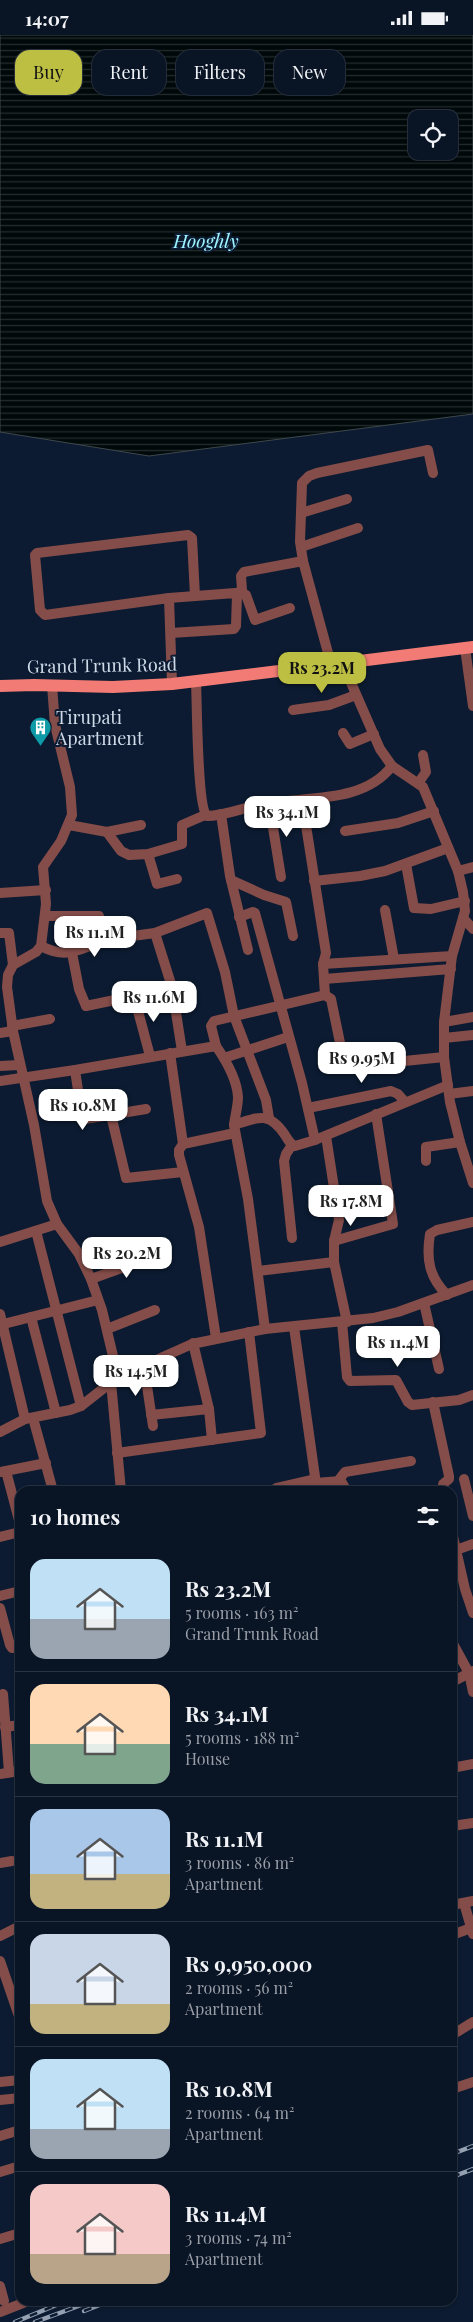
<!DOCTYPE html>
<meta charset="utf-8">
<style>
:root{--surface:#091425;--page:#121d2d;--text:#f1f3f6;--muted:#999ea7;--line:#293342;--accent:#bdbf43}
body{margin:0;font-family:"Playfair Display",serif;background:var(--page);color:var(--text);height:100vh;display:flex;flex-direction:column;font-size:19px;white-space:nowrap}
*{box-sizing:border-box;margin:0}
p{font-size:16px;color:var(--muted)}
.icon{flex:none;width:28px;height:28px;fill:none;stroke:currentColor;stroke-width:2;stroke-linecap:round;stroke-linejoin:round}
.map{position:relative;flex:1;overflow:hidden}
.sheet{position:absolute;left:15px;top:1451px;width:442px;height:820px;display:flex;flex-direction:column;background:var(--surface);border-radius:15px;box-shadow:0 1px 4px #0004,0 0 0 1px var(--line)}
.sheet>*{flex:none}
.hud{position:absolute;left:15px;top:15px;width:444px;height:45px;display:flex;gap:10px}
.fabs{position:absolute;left:408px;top:75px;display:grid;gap:10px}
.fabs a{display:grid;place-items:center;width:50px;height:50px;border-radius:10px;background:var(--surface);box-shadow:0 1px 4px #0004,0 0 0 1px var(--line);font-size:25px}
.price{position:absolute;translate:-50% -42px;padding:0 11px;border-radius:10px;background:#fff;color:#222;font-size:16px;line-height:32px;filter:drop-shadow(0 1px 2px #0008)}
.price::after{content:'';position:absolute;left:50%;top:30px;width:15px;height:11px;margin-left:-8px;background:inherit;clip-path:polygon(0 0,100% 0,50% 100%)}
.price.active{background:var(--accent);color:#111}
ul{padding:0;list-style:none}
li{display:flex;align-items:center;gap:15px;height:125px;padding:0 15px}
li+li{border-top:1px solid var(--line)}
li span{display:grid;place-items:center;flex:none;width:140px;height:100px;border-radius:15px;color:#555}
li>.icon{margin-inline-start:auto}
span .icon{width:60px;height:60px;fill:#fffc;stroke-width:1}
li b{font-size:21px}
h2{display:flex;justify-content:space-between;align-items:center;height:60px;padding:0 15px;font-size:21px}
.chip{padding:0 18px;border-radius:15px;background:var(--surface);box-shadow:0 1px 4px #0004,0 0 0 1px var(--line);font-size:18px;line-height:45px}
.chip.active{background:var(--accent);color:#111}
.status{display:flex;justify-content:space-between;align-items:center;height:35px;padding:0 25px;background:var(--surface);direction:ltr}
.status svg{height:14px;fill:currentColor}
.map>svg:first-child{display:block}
.water{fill:url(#water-rules);stroke:#3e484d;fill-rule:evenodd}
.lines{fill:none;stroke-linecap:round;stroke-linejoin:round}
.minor{stroke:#854d49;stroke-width:10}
.major{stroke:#f27c75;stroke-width:12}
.rail-casing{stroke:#95a1b2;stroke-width:4.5}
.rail{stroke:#0c1b31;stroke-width:2.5;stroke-dasharray:8;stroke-linecap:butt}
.labels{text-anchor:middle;stroke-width:4;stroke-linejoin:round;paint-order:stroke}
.street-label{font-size:18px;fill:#cfdae9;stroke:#0c1b31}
.poi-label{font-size:18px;fill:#cfdae9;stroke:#0c1b31;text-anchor:start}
.water-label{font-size:19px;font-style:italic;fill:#9df4ff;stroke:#0c1b31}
</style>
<div class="status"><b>14:07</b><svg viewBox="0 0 49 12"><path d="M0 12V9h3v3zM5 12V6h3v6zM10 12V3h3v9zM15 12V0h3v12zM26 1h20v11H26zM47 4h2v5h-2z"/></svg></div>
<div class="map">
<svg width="473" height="2287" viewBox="0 0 473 2287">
<defs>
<pattern id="water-rules" width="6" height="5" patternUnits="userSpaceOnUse" patternTransform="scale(1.25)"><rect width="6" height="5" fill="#00090a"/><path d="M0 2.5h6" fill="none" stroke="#242c2e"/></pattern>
</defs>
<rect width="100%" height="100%" fill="#0c1b31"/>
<path class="water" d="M0 0H473V379L149 421 0 397ZM416 84H449V116H416Z"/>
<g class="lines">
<g class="minor">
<path d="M301 478 347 464"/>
<path d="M301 512 358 493"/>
<path d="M241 557 246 560 255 585 290 573"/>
<path d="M236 559 242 555 241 541 244 537 303 526"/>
<path d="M169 563 235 558 237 560 236 591 234 594 171 598"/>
<path d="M465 613 473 671"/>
<path d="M342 627 380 714 392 731 423 752 458 836 463 857 465 876 452 921 444 987V1022L450 1067 460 1107 473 1148"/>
<path d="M331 629 303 526 300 507 302 448 309 441 317 438 428 415 433 438"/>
<path d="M196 646C197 665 197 772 207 781 225 781 245 772 263 769 306 761 363 769 392 731"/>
<path d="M172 649 169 563 45 580 40 575 35 520 37 518 188 500 192 503 195 561"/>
<path d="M52 650 55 690 70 752 72 780 61 806 43 832 46 869 41 911 36 917 13 930 8 940 7 952 13 996 34 1090 47 1166 57 1189 79 1219 91 1244 102 1275 118 1342"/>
<path d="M293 675 329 670 356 660"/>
<path d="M343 698 350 709 374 699"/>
<path d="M419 747 426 737 423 720"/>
<path d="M269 768 281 842"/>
<path d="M221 779 230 841 248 915"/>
<path d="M69 790 107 797 121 816 129 820 148 819 182 809V790L205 780"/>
<path d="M345 796 398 788 434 776"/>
<path d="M107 797 141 790"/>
<path d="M148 819 157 849 177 844"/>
<path d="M406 829 414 873 431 874 465 866"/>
<path d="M458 836 473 832"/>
<path d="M231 845 264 860 286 867 293 901"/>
<path d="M314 846 360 841 385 836 448 813"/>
<path d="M0 858 46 855"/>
<path d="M385 875 394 924"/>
<path d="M46 881H99"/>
<path d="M239 882 253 877 255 878 302 1048 315 1105"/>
<path d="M463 883 473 894"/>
<path d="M0 898H9L13 930"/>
<path d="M41 911C69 926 81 912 108 905 123 902 139 900 155 898"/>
<path d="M72 918 79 954 86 971 134 961 150 1021"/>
<path d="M323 929 452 921"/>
<path d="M324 944 451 934"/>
<path d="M325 960 331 964 345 1032 444 1022"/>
<path d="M444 987 473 982"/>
<path d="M12 991 50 984"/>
<path d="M0 998 13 996"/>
<path d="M444 1003 473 1000"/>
<path d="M216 1011 211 991 214 986 325 960 323 929 326 918 302 765"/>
<path d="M182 1016 172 952 155 898 207 878 225 937 234 981 266 1065 269 1083"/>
<path d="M170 1018 183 1109 235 1098"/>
<path d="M224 1023 288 1002"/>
<path d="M0 1031 19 1030"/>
<path d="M75 1035 81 1075 85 1084 146 1074"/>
<path d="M0 1046 75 1035 216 1011C225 1024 237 1045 238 1062 238 1071 235 1081 234 1090 258 1082 269 1076 285 1100 288 1105 290 1109 295 1111L315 1105 448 1050"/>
<path d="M449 1059 473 1056"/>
<path d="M308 1073 391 1056 398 1059 405 1067"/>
<path d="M111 1080 126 1143 183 1137"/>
<path d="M234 1090 248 1164 265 1294"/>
<path d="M326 1101 339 1185 334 1206V1227L347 1287"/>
<path d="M183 1109 179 1115V1120L199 1192 216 1303"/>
<path d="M292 1110 286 1119 284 1126 292 1203"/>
<path d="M426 1126V1112L460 1107"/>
<path d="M36 1196 81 1371"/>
<path d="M334 1206 393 1189 376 1079"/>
<path d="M0 1207 57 1189"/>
<path d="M258 1236 334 1227"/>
<path d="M91 1244 155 1221"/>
<path d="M447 1260C429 1242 426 1224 430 1199L437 1195 473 1187"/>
<path d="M424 1268 439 1334"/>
<path d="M0 1279 25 1384"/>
<path d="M31 1282 56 1378"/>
<path d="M342 1287 347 1342 350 1346 396 1345 408 1367 412 1370 459 1365 473 1360"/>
<path d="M0 1290 98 1265"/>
<path d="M294 1292 317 1456"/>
<path d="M107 1294 155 1275"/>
<path d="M193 1308 209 1374 212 1405"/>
<path d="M144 1331 153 1391"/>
<path d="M111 1347 121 1456"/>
<path d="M433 1367 449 1441V1444L443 1449 444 1456"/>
<path d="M151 1380 209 1374"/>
<path d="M33 1383 53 1456"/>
<path d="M0 1397 25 1384 70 1375 81 1371 118 1342 192 1309 265 1294 373 1283 398 1277 473 1250"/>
<path d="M117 1418 261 1398 249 1297"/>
<path d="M6 1436 20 1489"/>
<path d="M0 1437 46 1428"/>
<path d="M464 1444 473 1481"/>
<path d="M338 1446 345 1437 411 1426"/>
<path d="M315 1448 341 1446 347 1456"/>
<path d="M275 1456 276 1453 315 1444"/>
<path d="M452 1497 465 1554 473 1578"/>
<path d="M0 1502 20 1497"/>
<path d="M456 1515 473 1509"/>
<path d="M0 1561 20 1556"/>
<path d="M0 1573 10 1610 12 1613 20 1612"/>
<path d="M452 1607 469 1638 473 1657"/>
<path d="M452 1647 473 1636"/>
<path d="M3 1659 9 1737"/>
<path d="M5 1692 20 1690"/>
<path d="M452 1733 473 1729"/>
<path d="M0 1739 20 1736"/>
<path d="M452 1791 473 1788"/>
<path d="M0 1828 12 1826"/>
<path d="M464 1868 473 1899"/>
<path d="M452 1870 473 1866"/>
<path d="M452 1900 471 1893"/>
<path d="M0 1901 20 1891"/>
<path d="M0 1926 20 1984"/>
<path d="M452 2000 473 1987"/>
<path d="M0 2047 20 2045"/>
<path d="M452 2054 473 2047"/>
<path d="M0 2065 20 2063"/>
<path d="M0 2101 20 2095"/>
<path d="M0 2137 20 2131"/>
<path d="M0 2204 20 2198"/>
<path d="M0 2251 4 2266"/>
<path d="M0 2277 28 2266"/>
</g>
<path class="major" d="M0 651 34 650 113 652 172 649 473 612"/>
<defs>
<g id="rail">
<path d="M452 2119 473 2111"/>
<path d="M452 2142 473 2134"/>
<path d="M84 2276 110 2266"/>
<path d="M15 2287 66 2266"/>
<path d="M35 2287 92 2266"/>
</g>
</defs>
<use href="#rail" class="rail-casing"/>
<use href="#rail" class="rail"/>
</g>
<defs>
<symbol id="building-pin" viewBox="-11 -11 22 30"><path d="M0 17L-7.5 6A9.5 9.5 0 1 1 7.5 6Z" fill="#0f9aa8" stroke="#0c1b31"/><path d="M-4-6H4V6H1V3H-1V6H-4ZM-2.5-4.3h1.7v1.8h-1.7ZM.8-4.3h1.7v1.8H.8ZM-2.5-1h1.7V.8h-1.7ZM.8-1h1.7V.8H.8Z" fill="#fff"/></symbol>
</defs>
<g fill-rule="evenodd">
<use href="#building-pin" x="28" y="680" width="25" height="34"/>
</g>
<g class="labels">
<g class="street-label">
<text transform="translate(102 631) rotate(-1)" y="6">Grand Trunk Road</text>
</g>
<g class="poi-label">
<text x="56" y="689">Tirupati<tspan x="56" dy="21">Apartment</tspan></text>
</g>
<g class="water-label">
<text x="206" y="213">Hooghly</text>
</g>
</g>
</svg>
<div class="fabs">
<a><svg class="icon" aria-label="locate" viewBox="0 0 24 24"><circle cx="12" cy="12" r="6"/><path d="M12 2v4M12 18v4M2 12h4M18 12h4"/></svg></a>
</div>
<b class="price active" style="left:322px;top:659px">Rs 23.2M</b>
<b class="price" style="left:287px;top:803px">Rs 34.1M</b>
<b class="price" style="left:95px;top:923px">Rs 11.1M</b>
<b class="price" style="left:154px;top:988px">Rs 11.6M</b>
<b class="price" style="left:362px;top:1049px">Rs 9.95M</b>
<b class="price" style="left:83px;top:1096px">Rs 10.8M</b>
<b class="price" style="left:351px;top:1192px">Rs 17.8M</b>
<b class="price" style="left:127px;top:1244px">Rs 20.2M</b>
<b class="price" style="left:398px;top:1333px">Rs 11.4M</b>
<b class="price" style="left:136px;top:1362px">Rs 14.5M</b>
<div class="hud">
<a class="chip active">Buy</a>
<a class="chip">Rent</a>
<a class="chip">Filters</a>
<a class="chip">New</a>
</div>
<section class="sheet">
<h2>10 homes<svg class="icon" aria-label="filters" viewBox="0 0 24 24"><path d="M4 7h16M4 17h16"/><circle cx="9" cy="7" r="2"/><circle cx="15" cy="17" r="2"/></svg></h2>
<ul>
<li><span style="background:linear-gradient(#bfe0f5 60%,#9aa5b1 0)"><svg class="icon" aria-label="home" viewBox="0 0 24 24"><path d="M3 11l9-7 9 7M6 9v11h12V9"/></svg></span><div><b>Rs 23.2M</b><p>5 rooms · 163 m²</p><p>Grand Trunk Road</p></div></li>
<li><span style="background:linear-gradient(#ffd9b3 60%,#7fa58c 0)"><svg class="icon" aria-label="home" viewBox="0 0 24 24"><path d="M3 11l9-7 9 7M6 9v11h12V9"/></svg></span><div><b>Rs 34.1M</b><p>5 rooms · 188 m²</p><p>House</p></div></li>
<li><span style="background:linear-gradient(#a9c7e8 65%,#c2b280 0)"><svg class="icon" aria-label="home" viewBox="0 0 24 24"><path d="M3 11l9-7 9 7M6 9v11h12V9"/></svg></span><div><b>Rs 11.1M</b><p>3 rooms · 86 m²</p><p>Apartment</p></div></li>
<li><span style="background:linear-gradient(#c9d6e8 70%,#c2b280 0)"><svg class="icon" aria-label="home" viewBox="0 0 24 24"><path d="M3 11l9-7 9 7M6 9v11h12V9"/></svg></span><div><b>Rs 9,950,000</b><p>2 rooms · 56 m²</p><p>Apartment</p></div></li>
<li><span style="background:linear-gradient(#bfe0f5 70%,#9aa5b1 0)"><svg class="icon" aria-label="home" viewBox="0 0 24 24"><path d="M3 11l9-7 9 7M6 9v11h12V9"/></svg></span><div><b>Rs 10.8M</b><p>2 rooms · 64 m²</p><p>Apartment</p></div></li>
<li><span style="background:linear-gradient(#f6c9c9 70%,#b9a48a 0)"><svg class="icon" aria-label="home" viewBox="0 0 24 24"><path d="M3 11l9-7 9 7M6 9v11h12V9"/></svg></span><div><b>Rs 11.4M</b><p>3 rooms · 74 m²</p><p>Apartment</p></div></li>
</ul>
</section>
</div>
